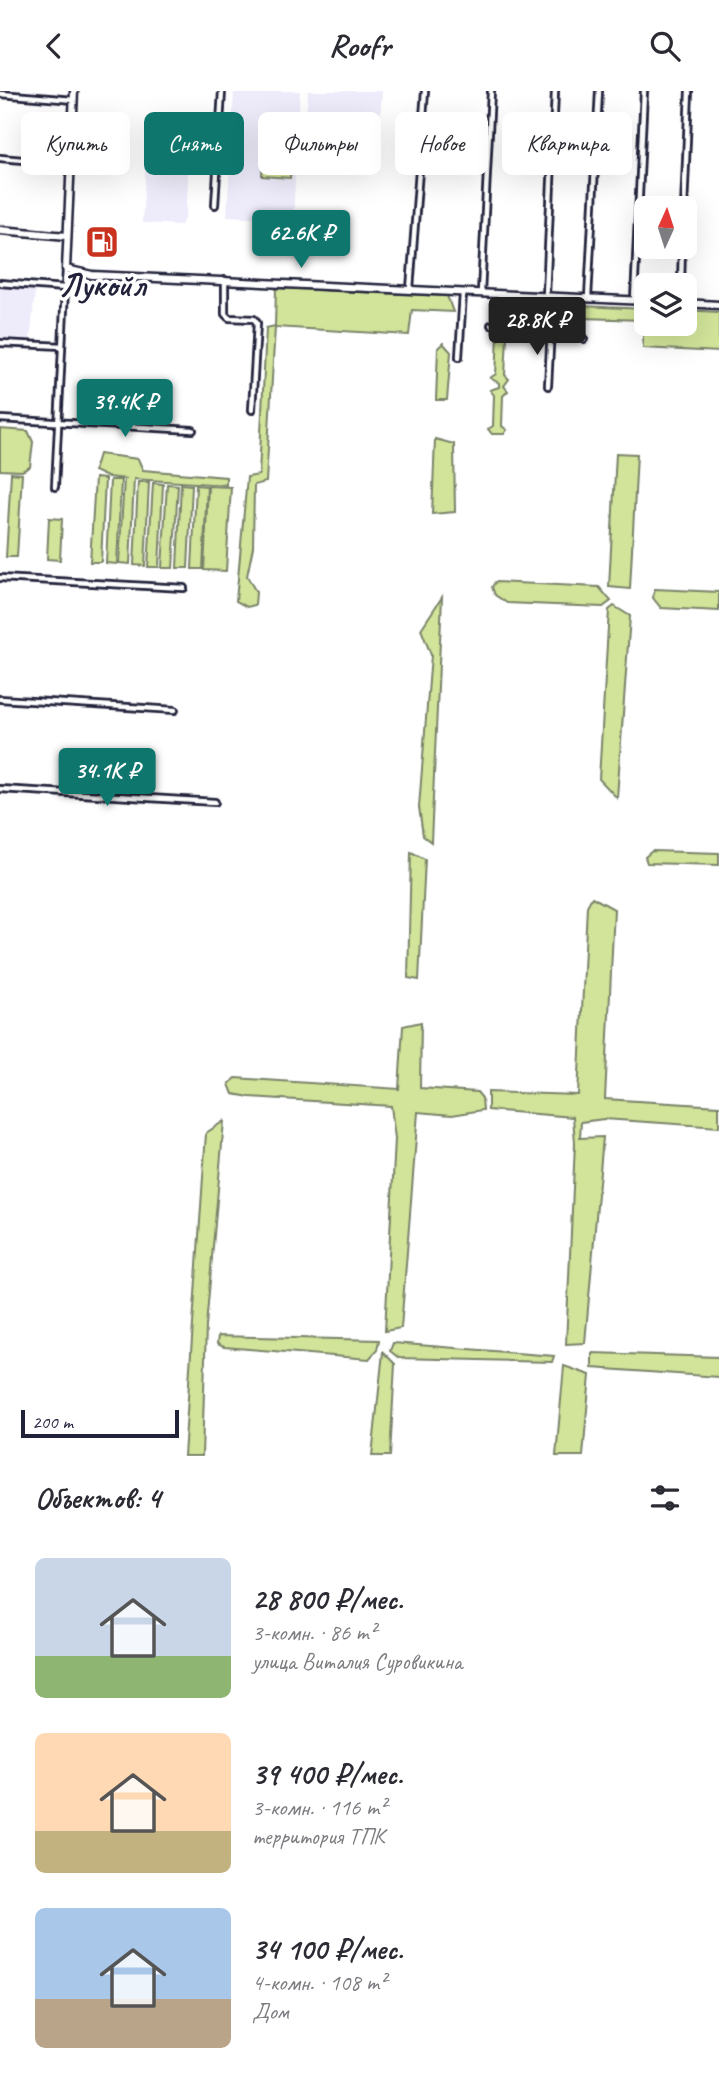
<!DOCTYPE html>
<html lang="ru">
<meta charset="utf-8">
<style>
:root{--surface:#fff;--page:#f7f7f7;--text:#2b2b33;--muted:#7c7c81;--accent:#0f766e}
body{margin:0;font-family:Caveat,sans-serif;background:var(--page);color:var(--text);height:100vh;display:flex;flex-direction:column;font-size:26px;white-space:nowrap}
*{box-sizing:border-box;margin:0}
p{font-size:23px;color:var(--muted)}
.icon{flex:none;width:38px;height:38px;fill:none;stroke:currentColor;stroke-width:2;stroke-linecap:round;stroke-linejoin:round}
.map{position:relative;height:1365px;overflow:hidden}
.side{display:flex;flex-direction:column;background:var(--surface);flex:1}
.side>*{flex:none}
.top-card{position:absolute;left:21px;top:21px;width:677px;height:63px;display:flex;gap:14px}
.needle{width:46px;rotate:3deg}
.buttons{position:absolute;left:634px;top:105px;display:grid;gap:14px}
.buttons a{display:grid;place-items:center;width:63px;height:63px;border-radius:10px;background:var(--surface);box-shadow:0 7px 28px #0002;font-size:35px}
.scale{position:absolute;left:21px;bottom:18px;width:158px;box-sizing:border-box;padding-left:7px;border:4px solid #22223b;border-top:0;font-size:19px;line-height:24px;white-space:nowrap;color:#22223b;-webkit-text-stroke:5px #fff;paint-order:stroke}
.price{position:absolute;translate:-50% -60px;padding:0 16px;border-radius:7px;background:var(--accent);color:#fff;font-size:23px;line-height:46px;filter:drop-shadow(0 2px 4px #0008)}
.price::after{content:'';position:absolute;left:50%;top:42px;width:21px;height:16px;margin-left:-10px;background:inherit;clip-path:polygon(0 0,100% 0,50% 100%)}
.price.selected{background:#222;color:#fff}
ul{padding:0;list-style:none}
li{display:flex;align-items:center;gap:21px;height:175px;padding:0 35px}
li span{display:grid;place-items:center;flex:none;width:196px;height:140px;border-radius:10px;color:#555}
li>.icon{margin-inline-start:auto}
span .icon{width:84px;height:84px;fill:#fffc;stroke-width:1}
li b{font-size:30px}
h2{display:flex;justify-content:space-between;align-items:center;height:84px;padding:0 35px;font-size:30px}
.chip{padding:0 24px;border-radius:10px;background:var(--surface);box-shadow:0 7px 28px #0002;font-size:24px;line-height:63px}
.chip.selected{background:var(--accent);color:#fff}
header{display:flex;justify-content:space-between;align-items:center;height:91px;padding:0 35px;background:var(--surface);font-size:32px;font-weight:800}
.map>svg:first-child{display:block}
.built{fill:#eeebfa}
.green{fill:#d1e499;stroke:#7a836a;stroke-width:2}
.lines{fill:none;stroke-linecap:round;stroke-linejoin:round}
.street-casing{stroke:#22223b;stroke-width:10}
.secondary-casing{stroke:#22223b;stroke-width:11}
.street{stroke:#fff;stroke-width:4.5}
.secondary{stroke:#fff;stroke-width:6}
.labels{text-anchor:middle;stroke-width:7;stroke-linejoin:round;paint-order:stroke}
.poi-label{font-size:33px;font-weight:bold;fill:#22223b;stroke:#fff}
</style>
<header><svg class="icon" aria-label="back" viewBox="0 0 24 24"><path d="M15 5l-7 7 7 7"/></svg>Roofr<svg class="icon" aria-label="search" viewBox="0 0 24 24"><circle cx="10" cy="10" r="6"/><path d="M15 15l6 6"/></svg></header>
<div class="map">
<svg width="719" height="1365" viewBox="0 0 719 1365">
<rect width="100%" height="100%" fill="#fff"/>
<filter id="ink" filterUnits="userSpaceOnUse"><feTurbulence type="fractalNoise" baseFrequency=".0143" numOctaves="2"/><feDisplacementMap in="SourceGraphic" scale="14" xChannelSelector="R" yChannelSelector="G"/><feConvolveMatrix kernelMatrix="1 2 1 2 8 2 1 2 1" color-interpolation-filters="sRGB"/></filter>
<g filter="url(#ink)">
<g class="built">
<path d="M234 0H300L293 128 227 125Z"/>
<path d="M308 0H382L377 69 303 64Z"/>
<path d="M146 71 189 72 186 125 181 134 142 132Z"/>
<path d="M0 195 35 200 30 251 0 249Z"/>
</g>
<g class="green">
<path d="M265 31 293 33 290 87 262 85Z"/>
<path d="M276 197 447 205 453 221 412 219 409 244 275 236 266 391 254 394 253 456 247 485 256 501 255 514 247 516 236 510 247 386 259 384 266 237 275 235Z"/>
<path d="M559 214 646 218V233H684V219L719 221V261L643 257V229L554 226Z"/>
<path d="M497 237 512 240 507 246 505 284 509 288 504 295 508 300 503 305 502 335 507 339 504 343H492L488 338 493 335 494 304 490 299 499 296V292L490 287 496 283 498 245 493 241Z"/>
<path d="M443 252 451 261 447 309H436L438 257Z"/>
<path d="M0 338 28 340 33 351 30 376 22 380 0 379Z"/>
<path d="M435 348 454 353 455 421 432 423Z"/>
<path d="M616 362 637 363 630 498 609 496Z"/>
<path d="M99 363 138 368 143 379 226 386V394L134 388 130 473 119 472 124 388H127L107 386 94 380Z"/>
<path d="M11 382 22 383 17 466H6Z"/>
<path d="M95 387 105 388 101 471H90Z"/>
<path d="M110 389H121L117 473 106 472Z"/>
<path d="M138 391H149L145 475 134 474Z"/>
<path d="M153 392 163 393 159 476H148Z"/>
<path d="M167 393 178 394 173 477H162Z"/>
<path d="M181 393 192 394 188 477H177Z"/>
<path d="M196 394 207 395 203 478H192Z"/>
<path d="M208 395 231 396 226 480 204 479Z"/>
<path d="M49 427 62 428 60 469 47 468Z"/>
<path d="M495 491 599 496 611 510 603 516 507 512 495 504 492 496Z"/>
<path d="M655 498 719 501V520L661 517 653 507Z"/>
<path d="M442 506 431 751 423 745 419 716 431 564 421 538Z"/>
<path d="M614 515 630 525 617 707 599 688 609 519Z"/>
<path d="M652 760 719 762V774L647 772 645 766Z"/>
<path d="M411 761 425 768 419 889 408 887Z"/>
<path d="M592 806 614 818 605 1008 719 1015V1036L604 1028 581 1031 580 1047 603 1046 585 1252 566 1253 575 1052 573 1026 488 1019V1001L578 1004 587 815Z"/>
<path d="M421 931 420 997 477 1001 482 1007 483 1019 452 1024 418 1021 401 1237 385 1240 395 1048 391 1015 250 1006 233 1003 229 993 236 987 399 998 403 935Z"/>
<path d="M224 1030 206 1235 202 1365H184L206 1042Z"/>
<path d="M218 1245 379 1249 377 1259 369 1268 224 1256 217 1253Z"/>
<path d="M393 1252 554 1265 552 1271 399 1267 390 1260Z"/>
<path d="M383 1261 395 1273 390 1365H372Z"/>
<path d="M592 1262 719 1266V1286L592 1277Z"/>
<path d="M564 1275 590 1284 583 1365H556Z"/>
</g>
<g class="lines">
<defs>
<g id="street">
<path d="M0 3 74 9"/>
<path d="M0 67 70 73"/>
<path d="M215 114 222 0"/>
<path d="M684 117 689 0"/>
<path d="M225 189V223L229 227 254 228 257 232 252 319"/>
<path d="M0 192 65 197"/>
<path d="M681 194 682 156"/>
<path d="M410 198 425 0"/>
<path d="M481 202 491 0"/>
<path d="M546 205 555 0"/>
<path d="M588 207 599 0"/>
<path d="M634 209 644 0"/>
<path d="M491 234 570 238 584 248"/>
<path d="M530 236 532 205"/>
<path d="M0 252 62 255"/>
<path d="M459 266 463 202"/>
<path d="M548 295 551 237"/>
<path d="M0 328 193 339"/>
<path d="M55 396 66 178"/>
<path d="M0 487 184 497"/>
<path d="M0 608 175 619"/>
<path d="M0 698 215 711"/>
</g>
<g id="secondary">
<path d="M74 0 66 178 92 184 646 210"/>
<path d="M0 139 67 145"/>
<path d="M684 212 719 214"/>
</g>
</defs>
<use href="#street" class="street-casing"/>
<use href="#secondary" class="secondary-casing"/>
<use href="#street" class="street"/>
<use href="#secondary" class="secondary"/>
</g>
</g>
<defs>
<symbol id="fuel-square" viewBox="-11 -11 22 22"><rect x="-9" y="-9" width="18" height="18" rx="4" fill="#c8321e" stroke="#fff"/><path d="M-5.5-6h7V0h2V4h1.3V-2.5L3-4.5l.8-.8L6-3V5H2.5V1h-1V6h-7ZM-4.2-4.7v3.2H.2V-4.7Z" fill="#fff"/></symbol>
</defs>
<g fill-rule="evenodd">
<use href="#fuel-square" x="83" y="132" width="38" height="38"/>
</g>
<g class="labels">
<g class="poi-label">
<text x="102" y="205">Лукойл</text>
</g>
</g>
</svg>
<div class="buttons">
<a><svg class="needle" viewBox="-14 -14 28 28"><path d="M0-13l5 13h-10z" fill="#e53935"/><path d="M0 13l5-13h-10z" fill="#7c7c81"/></svg></a>
<a><svg class="icon" aria-label="layers" viewBox="0 0 24 24"><path d="M12 4l9 5-9 5-9-5zM3 14l9 5 9-5"/></svg></a>
</div>
<div class="scale">200 m</div>
<b class="price" style="left:301px;top:179px">62.6K ₽</b>
<b class="price selected" style="left:537px;top:266px">28.8K ₽</b>
<b class="price" style="left:125px;top:348px">39.4K ₽</b>
<b class="price" style="left:107px;top:717px">34.1K ₽</b>
<div class="top-card">
<a class="chip">Купить</a>
<a class="chip selected">Снять</a>
<a class="chip">Фильтры</a>
<a class="chip">Новое</a>
<a class="chip">Квартира</a>
</div>
</div>
<section class="side">
<h2>Объектов: 4<svg class="icon" aria-label="filters" viewBox="0 0 24 24"><path d="M4 7h16M4 17h16"/><circle cx="9" cy="7" r="2"/><circle cx="15" cy="17" r="2"/></svg></h2>
<ul>
<li><span style="background:linear-gradient(#c9d6e8 70%,#8fb573 0)"><svg class="icon" aria-label="home" viewBox="0 0 24 24"><path d="M3 11l9-7 9 7M6 9v11h12V9"/></svg></span><div><b>28 800 ₽/мес.</b><p>3-комн. · 86 m²</p><p>улица Виталия Суровикина</p></div></li>
<li><span style="background:linear-gradient(#ffd9b3 70%,#c2b280 0)"><svg class="icon" aria-label="home" viewBox="0 0 24 24"><path d="M3 11l9-7 9 7M6 9v11h12V9"/></svg></span><div><b>39 400 ₽/мес.</b><p>3-комн. · 116 m²</p><p>территория ТПК</p></div></li>
<li><span style="background:linear-gradient(#a9c7e8 65%,#b9a48a 0)"><svg class="icon" aria-label="home" viewBox="0 0 24 24"><path d="M3 11l9-7 9 7M6 9v11h12V9"/></svg></span><div><b>34 100 ₽/мес.</b><p>4-комн. · 108 m²</p><p>Дом</p></div></li>
</ul>
</section>
